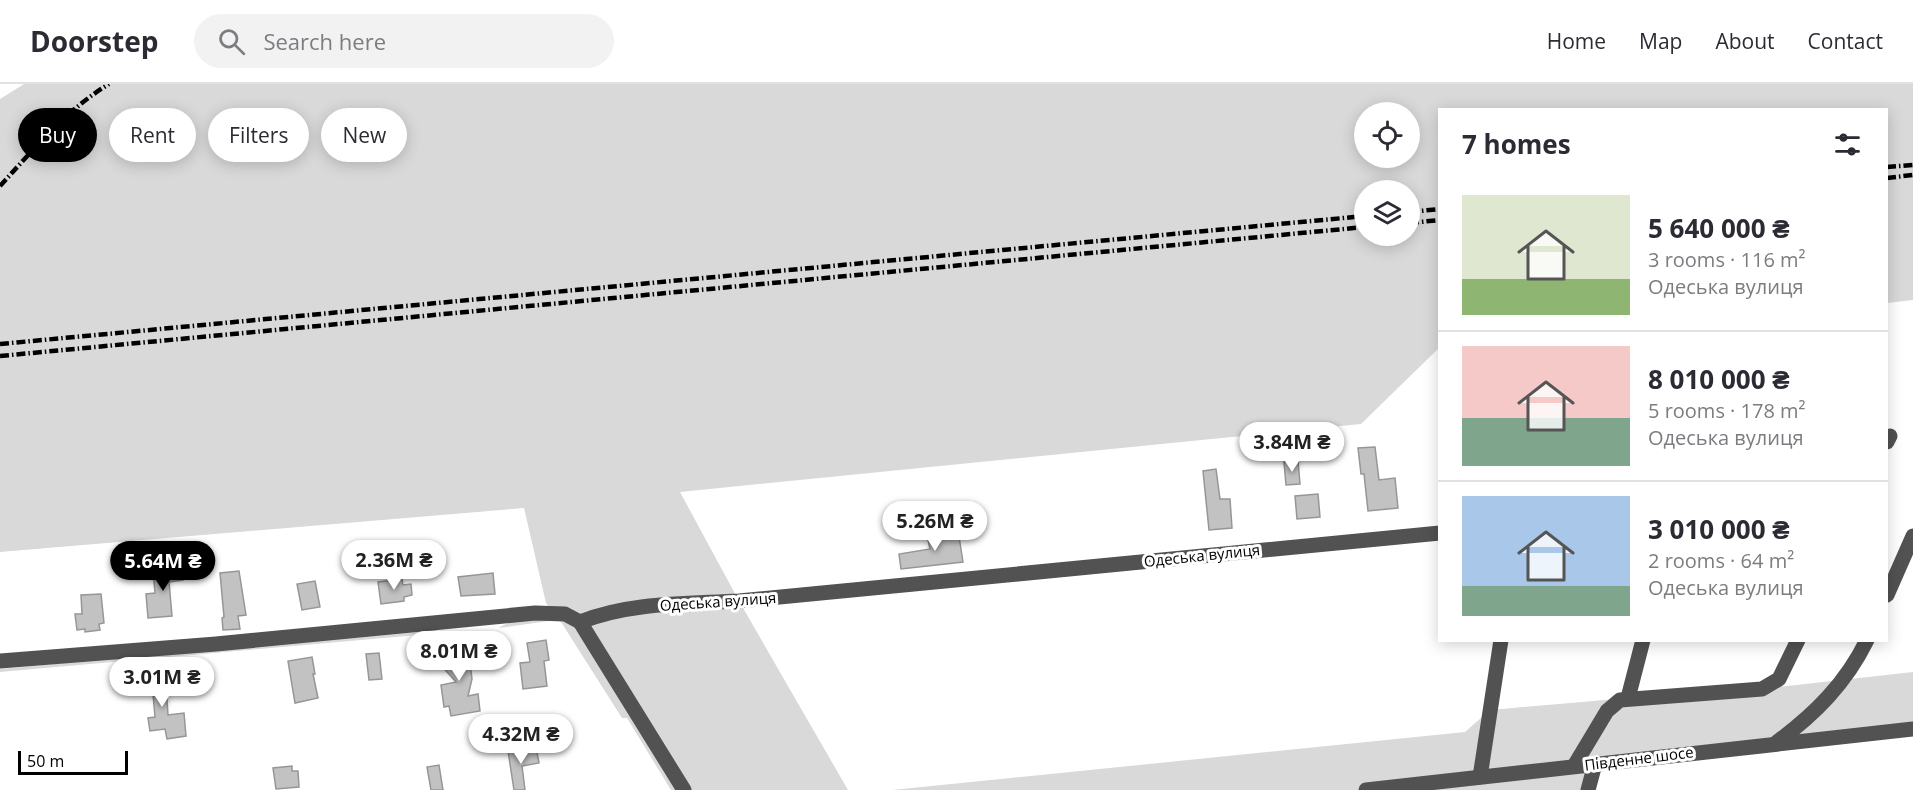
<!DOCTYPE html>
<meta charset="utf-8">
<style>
:root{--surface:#fff;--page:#f2f2f3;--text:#2b2b33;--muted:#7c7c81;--line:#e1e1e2;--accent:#000}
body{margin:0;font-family:"Open Sans",sans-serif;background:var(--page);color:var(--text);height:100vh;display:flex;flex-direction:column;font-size:22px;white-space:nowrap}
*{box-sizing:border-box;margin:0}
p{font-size:20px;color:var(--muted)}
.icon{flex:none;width:33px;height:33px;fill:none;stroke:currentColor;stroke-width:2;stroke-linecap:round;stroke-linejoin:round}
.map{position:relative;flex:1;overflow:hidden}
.side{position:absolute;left:1438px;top:24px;width:450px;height:534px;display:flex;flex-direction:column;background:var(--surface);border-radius:0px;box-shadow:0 3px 15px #0003}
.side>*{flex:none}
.hud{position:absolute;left:18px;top:24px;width:570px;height:54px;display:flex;gap:12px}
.controls{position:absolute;left:1354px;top:18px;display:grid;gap:12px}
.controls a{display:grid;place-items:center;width:66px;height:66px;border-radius:50%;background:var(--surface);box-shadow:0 3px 15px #0003;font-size:30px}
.scale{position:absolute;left:18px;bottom:15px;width:110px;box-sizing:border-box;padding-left:6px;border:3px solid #000;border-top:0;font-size:16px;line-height:21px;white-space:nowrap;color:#000;-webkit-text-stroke:4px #fff;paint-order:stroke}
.price{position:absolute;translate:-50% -51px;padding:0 14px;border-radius:21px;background:#fff;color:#222;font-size:20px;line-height:39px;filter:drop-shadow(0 2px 3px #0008)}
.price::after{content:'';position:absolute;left:50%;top:36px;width:18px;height:14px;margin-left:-9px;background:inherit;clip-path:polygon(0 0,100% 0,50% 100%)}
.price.selected{background:var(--accent);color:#fff}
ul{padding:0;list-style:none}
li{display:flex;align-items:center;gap:18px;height:150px;padding:0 24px}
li+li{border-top:2px solid var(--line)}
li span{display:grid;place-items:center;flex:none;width:168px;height:120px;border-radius:0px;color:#555}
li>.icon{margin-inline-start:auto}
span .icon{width:72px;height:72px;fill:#fffc;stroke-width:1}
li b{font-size:26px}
h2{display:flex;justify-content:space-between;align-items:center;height:72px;padding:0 24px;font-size:26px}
.chip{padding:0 21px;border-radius:27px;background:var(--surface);box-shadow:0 3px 15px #0003;font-size:21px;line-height:54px}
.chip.selected{background:var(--accent);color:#fff}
header{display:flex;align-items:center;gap:36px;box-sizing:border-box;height:84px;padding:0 30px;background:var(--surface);border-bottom:2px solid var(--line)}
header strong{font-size:28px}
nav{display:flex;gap:33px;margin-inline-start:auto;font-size:21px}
.search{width:420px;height:54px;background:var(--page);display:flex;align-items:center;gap:15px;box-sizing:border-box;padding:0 21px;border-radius:33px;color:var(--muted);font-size:22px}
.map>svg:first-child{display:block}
.green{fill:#d9d9d9;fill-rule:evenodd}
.building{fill:#c2c2c2;stroke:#969696;stroke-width:1.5}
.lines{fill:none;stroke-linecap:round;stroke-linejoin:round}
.minor{stroke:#525252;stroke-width:15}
.rail{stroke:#000;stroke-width:4.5;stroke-dasharray:9 3 1.5 3;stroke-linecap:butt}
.labels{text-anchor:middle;stroke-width:6;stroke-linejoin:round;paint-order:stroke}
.street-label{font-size:15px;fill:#000;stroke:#fff}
</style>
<header>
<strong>Doorstep</strong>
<div class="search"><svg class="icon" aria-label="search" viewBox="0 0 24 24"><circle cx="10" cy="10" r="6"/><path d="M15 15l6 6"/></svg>Search here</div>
<nav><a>Home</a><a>Map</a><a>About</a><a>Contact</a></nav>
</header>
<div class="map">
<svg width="1913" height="706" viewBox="0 0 1913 706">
<rect width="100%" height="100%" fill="#fff"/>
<g class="green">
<path d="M24 0H1913V216L1887 219V26H1440V263L1361 340 680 408 739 517 848 706H684L589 551 553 529 546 519 524 424 0 468V15ZM1365 28H1410V74H1365ZM1365 106H1410V152H1365Z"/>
<path d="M559 534 573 542 592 568 678 706H671L627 634H622L561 538 556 536 499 544C511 534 543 535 559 534Z"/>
<path d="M434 545 440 549 0 588V585Z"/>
<path d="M1913 588V645L1595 680 1588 706H892L1465 648 1490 626 1628 614 1751 606Z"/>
</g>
<g class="building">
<path d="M1375 363 1379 396 1395 394 1398 424 1368 427 1364 390H1361L1358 364Z"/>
<path d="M1298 377 1300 400 1286 401 1284 378Z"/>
<path d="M1216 385 1220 415H1230L1232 444 1209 446 1203 387Z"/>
<path d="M1318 410 1320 433 1297 435 1295 412Z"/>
<path d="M958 446 963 478 901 485 899 470 930 465 927 451Z"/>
<path d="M181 482 183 496 169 498 172 532 148 534 146 510 155 509 153 485Z"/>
<path d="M239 487 246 531 238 532 240 545 223 546 222 534 224 533 220 489Z"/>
<path d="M493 489 495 510 461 512 458 493Z"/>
<path d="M402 495 403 501 411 500 412 511 404 513V517L381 520 378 498Z"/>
<path d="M315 497 320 523 302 526 297 500Z"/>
<path d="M101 510 104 539 99 540 100 546 85 548V545L77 546 75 530H82L81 511Z"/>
<path d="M546 556 549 576 544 577 547 602 523 605 520 579 530 578 527 559Z"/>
<path d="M468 561 472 595 468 612 478 610 480 627 451 632 449 622 444 623 441 601 456 598 440 580 445 575 443 565Z"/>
<path d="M379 569 382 595 369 596 366 570Z"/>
<path d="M312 573 315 590H313L318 614 295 619 288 577Z"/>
<path d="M159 588 160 600H166L168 631 184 629 186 652 167 655 165 645 150 647 148 634 155 633 153 610 143 611 141 589Z"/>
<path d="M536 663 539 679 522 682 525 706H514L508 667Z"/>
<path d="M439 681 443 706H431L427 683Z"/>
<path d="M292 682V687H298L299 703 276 705 273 684Z"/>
</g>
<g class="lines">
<g class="minor">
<path d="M1887 358 1890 352"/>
<path d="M1887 511 1913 452"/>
<path d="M580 538 684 706"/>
<path d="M0 577 216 560 535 529 565 530 580 538C630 518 686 520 739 517L1440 449"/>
<path d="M1628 614 1643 556"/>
<path d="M1777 658C1815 630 1846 599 1867 556"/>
<path d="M1574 682 1607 627 1620 616 1762 605 1779 595 1798 556"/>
<path d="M1480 693 1501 556"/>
<path d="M1366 706 1913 645"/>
<path d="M1588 706 1595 680"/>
</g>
<g class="rail">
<path d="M1887 83 1913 81"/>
<path d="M1887 94 1913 91"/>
<path d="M0 102C34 65 66 26 109 0"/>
<path d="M1410 128 1440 125"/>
<path d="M1410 139 1440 136"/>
<path d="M0 260 1365 132"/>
<path d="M0 272 1365 143"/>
</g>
</g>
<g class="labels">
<g class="street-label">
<text transform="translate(1202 472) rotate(-6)" y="5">Одеська вулиця</text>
<text transform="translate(718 518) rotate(-4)" y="5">Одеська вулиця</text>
<text transform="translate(1639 675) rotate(-7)" y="5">Південне шосе</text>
</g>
</g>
</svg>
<div class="controls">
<a><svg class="icon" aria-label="locate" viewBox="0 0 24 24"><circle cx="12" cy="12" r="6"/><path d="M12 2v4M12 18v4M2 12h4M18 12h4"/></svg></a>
<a><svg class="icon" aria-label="layers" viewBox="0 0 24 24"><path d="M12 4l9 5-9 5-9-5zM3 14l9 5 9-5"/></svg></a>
</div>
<div class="scale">50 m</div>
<b class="price" style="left:1292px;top:389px">3.84M ₴</b>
<b class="price" style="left:935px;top:468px">5.26M ₴</b>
<b class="price" style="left:394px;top:507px">2.36M ₴</b>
<b class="price selected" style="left:163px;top:508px">5.64M ₴</b>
<b class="price" style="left:459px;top:598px">8.01M ₴</b>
<b class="price" style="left:162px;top:624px">3.01M ₴</b>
<b class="price" style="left:521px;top:681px">4.32M ₴</b>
<div class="hud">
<a class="chip selected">Buy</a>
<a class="chip">Rent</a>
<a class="chip">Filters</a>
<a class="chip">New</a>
</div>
<section class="side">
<h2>7 homes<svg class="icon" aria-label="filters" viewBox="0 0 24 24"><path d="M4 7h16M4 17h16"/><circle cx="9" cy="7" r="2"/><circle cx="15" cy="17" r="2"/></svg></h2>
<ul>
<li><span style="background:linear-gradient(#dfe7d0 70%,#8fb573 0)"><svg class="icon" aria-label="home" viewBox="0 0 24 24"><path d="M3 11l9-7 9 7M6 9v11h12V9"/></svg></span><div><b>5 640 000 ₴</b><p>3 rooms · 116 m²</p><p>Одеська вулиця</p></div></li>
<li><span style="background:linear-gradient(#f6c9c9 60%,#7fa58c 0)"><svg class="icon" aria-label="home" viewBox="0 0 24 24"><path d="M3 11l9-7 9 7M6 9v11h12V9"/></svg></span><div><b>8 010 000 ₴</b><p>5 rooms · 178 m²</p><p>Одеська вулиця</p></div></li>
<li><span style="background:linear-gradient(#a9c7e8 75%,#7fa58c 0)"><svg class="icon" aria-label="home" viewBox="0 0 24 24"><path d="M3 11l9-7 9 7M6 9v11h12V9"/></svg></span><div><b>3 010 000 ₴</b><p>2 rooms · 64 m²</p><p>Одеська вулиця</p></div></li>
</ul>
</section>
</div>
